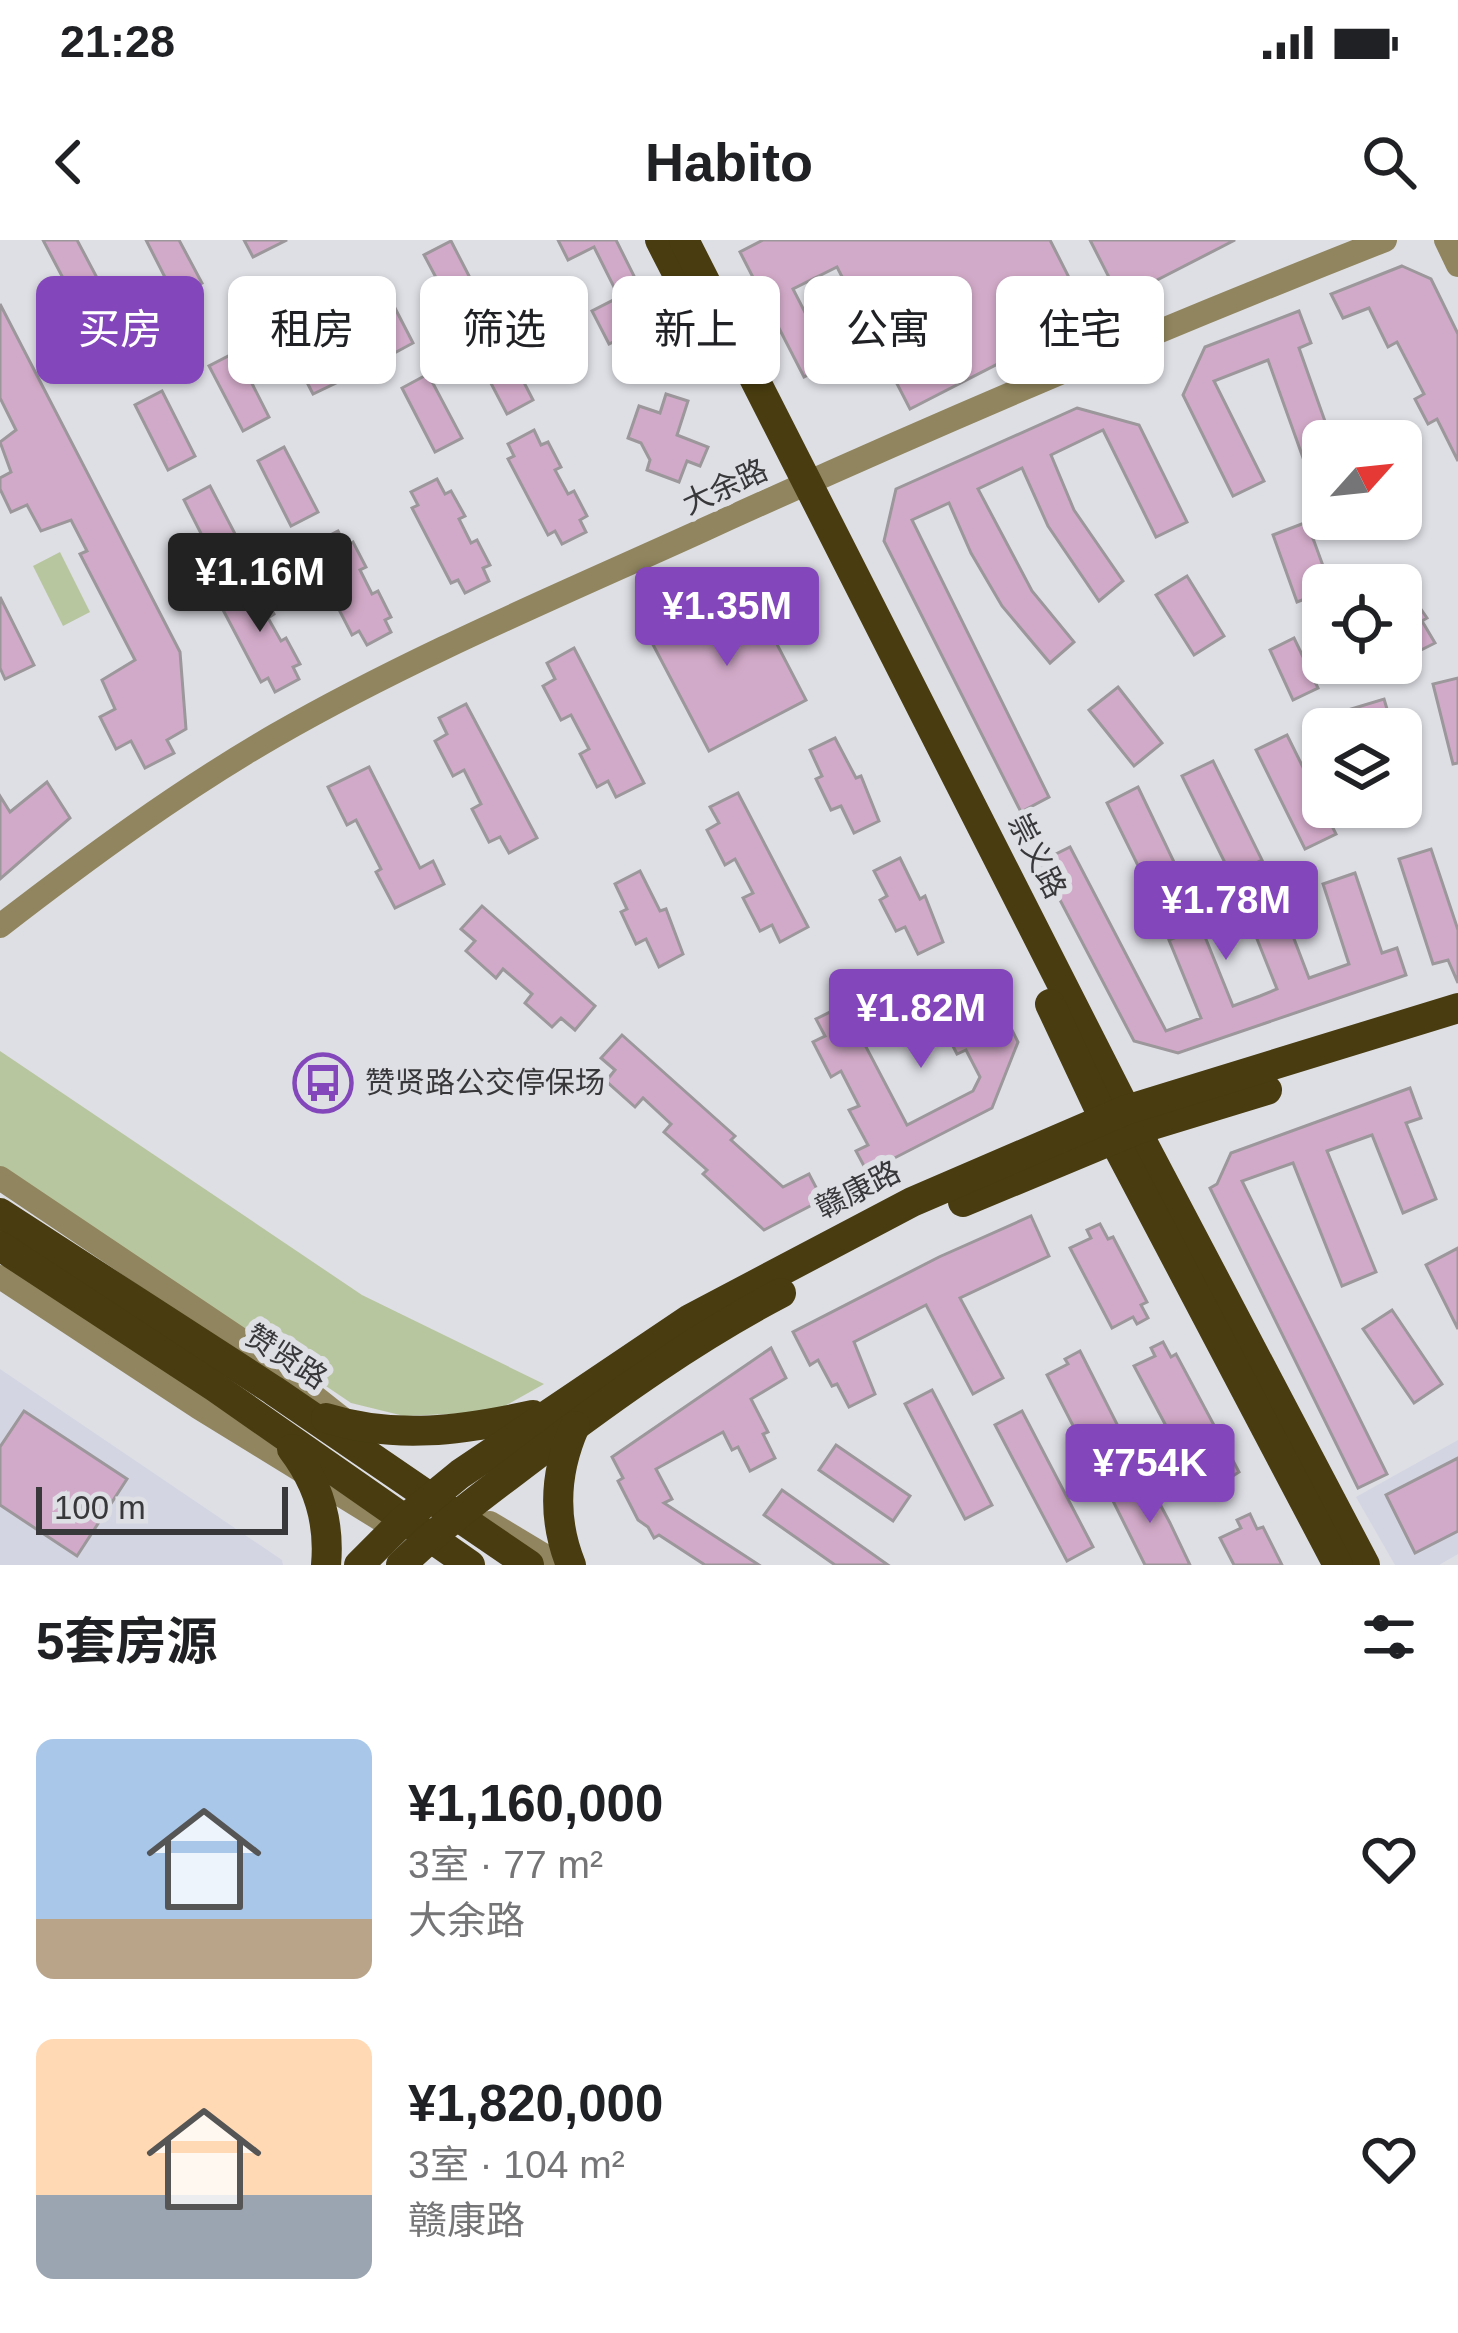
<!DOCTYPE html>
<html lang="zh">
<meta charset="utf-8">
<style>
:root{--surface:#fff;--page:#f2f2f2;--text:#202124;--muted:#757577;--accent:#8346bb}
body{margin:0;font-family:Arial,"Noto Sans SC",sans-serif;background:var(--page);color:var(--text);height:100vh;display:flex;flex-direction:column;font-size:45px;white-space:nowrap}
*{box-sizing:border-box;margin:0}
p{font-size:39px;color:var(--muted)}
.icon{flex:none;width:66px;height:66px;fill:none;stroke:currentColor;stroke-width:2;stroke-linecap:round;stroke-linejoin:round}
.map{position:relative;height:1325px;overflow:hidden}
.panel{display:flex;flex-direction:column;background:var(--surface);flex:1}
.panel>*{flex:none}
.banner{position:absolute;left:36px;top:36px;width:1386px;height:108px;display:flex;gap:24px}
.needle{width:78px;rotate:63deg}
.fabs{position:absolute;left:1302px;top:180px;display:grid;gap:24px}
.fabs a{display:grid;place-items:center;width:120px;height:120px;border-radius:18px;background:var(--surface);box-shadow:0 3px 9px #0004;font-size:60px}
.scale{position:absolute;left:36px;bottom:30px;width:252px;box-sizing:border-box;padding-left:12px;border:6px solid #38383a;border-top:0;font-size:33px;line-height:42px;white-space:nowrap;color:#38383a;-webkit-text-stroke:9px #dedfe5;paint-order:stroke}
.price{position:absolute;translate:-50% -102px;padding:0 27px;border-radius:12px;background:var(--accent);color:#fff;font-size:39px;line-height:78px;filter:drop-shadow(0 3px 6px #0008)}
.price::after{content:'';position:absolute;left:50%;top:72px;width:36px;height:27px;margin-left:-18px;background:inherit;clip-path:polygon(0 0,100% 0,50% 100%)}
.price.active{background:#222;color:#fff}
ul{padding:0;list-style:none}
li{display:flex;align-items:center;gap:36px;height:300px;padding:0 36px}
li span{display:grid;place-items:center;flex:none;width:336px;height:240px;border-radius:18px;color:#555}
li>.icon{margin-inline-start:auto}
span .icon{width:144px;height:144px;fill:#fffc;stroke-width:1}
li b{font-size:51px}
h2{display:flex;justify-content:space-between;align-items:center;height:144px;padding:0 36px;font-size:51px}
.pill{padding:0 42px;border-radius:18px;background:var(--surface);box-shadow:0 3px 9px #0004;font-size:42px;line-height:108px}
.pill.active{background:var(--accent);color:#fff}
.status{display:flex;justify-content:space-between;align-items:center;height:84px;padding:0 60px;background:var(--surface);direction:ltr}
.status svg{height:33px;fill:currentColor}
header{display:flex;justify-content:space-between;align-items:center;height:156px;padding:0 36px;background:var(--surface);font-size:54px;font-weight:700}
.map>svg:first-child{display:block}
.built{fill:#d3d5e2}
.green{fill:#b8c69f}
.building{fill:#d2aac9;stroke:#9b979a;stroke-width:3}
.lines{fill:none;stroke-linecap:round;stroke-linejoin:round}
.minor{stroke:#90855e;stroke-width:24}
.major{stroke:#483c10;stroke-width:30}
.labels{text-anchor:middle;stroke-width:12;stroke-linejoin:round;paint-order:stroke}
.street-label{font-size:30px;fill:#38383a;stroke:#dedfe5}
.poi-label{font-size:30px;fill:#38383a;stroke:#dedfe5;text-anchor:start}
</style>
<div class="status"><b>21:28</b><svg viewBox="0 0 49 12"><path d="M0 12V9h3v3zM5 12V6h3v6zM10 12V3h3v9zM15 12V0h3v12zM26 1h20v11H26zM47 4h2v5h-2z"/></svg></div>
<header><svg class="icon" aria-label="back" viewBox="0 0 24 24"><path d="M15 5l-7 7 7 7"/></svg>Habito<svg class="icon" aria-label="search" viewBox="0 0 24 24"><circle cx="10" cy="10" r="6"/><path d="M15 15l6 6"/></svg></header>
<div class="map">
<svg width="1458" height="1325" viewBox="0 0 1458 1325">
<rect width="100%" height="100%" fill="#dedfe5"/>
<g class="built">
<path d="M0 1129 282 1320 283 1325H0Z"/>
<path d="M1458 1200V1314L1439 1325H1395L1356 1257Z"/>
</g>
<g class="green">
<path d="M60 312 90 372 63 386 33 326Z"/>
<path d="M0 811 362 1055 544 1144 494 1172 404 1176 351 1163 0 926Z"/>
</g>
<g class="building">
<path d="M43 0H77L122 85 95 99Z"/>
<path d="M146 0H179L202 43 175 57Z"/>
<path d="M244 0H287L253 17Z"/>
<path d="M558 0H616L668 104 647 115 635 91 609 104 592 71 619 57 594 7 568 20Z"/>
<path d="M763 0H1050L1089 77 910 169 837 27 793 49 831 123 804 137 740 12Z"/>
<path d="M1090 0H1235L1120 59Z"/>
<path d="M451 1 484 65 458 79 424 15Z"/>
<path d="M1402 26 1431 39 1458 94V221L1437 179 1428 184 1415 159 1424 154 1397 102 1388 107 1369 68 1343 78 1331 54Z"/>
<path d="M380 39 413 103 387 117 353 53Z"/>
<path d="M0 64 180 412 186 489 167 500 174 513 145 528 131 501 116 509 100 477 115 469 102 440 135 420 80 314 87 311 71 280 41 291 27 265 11 272 0 249V238L11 232 0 202 16 190 0 158Z"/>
<path d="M1299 71 1311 103 1299 108 1332 201H1323L1321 268 1268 120 1214 141 1264 241 1233 256 1183 155 1205 107Z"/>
<path d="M306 76 340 141 313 154 280 90Z"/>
<path d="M500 96 533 160 507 174 473 109Z"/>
<path d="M236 112 269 177 243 191 209 126Z"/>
<path d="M428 134 462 198 435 212 402 148Z"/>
<path d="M162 151 195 216 168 230 135 165Z"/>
<path d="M666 154 688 161 677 195 708 207 700 226 687 221 679 242 647 230 650 220 641 203 628 198 639 166 660 173Z"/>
<path d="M1077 168 1139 185 1187 282 1156 297 1103 190 1051 215 1074 270 1123 341 1099 361 1048 286 1022 228 978 249 1032 351 1074 402 1050 423 1002 366 971 313 949 263 912 280 1049 557 1021 572 884 301 896 249Z"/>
<path d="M534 190 541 205 548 202 561 227 555 230 568 254 574 251 587 276 580 280 586 292 562 304 555 291 548 295 508 219 514 216 508 204Z"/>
<path d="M284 207 318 272 291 286 258 221Z"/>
<path d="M437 239 445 254 451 251 465 276 459 279 471 303 477 300 490 325 483 328 489 341 465 353 458 340 451 343 412 268 418 265 411 252Z"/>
<path d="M210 246 244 311 217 325 184 260Z"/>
<path d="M1307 282 1330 345H1323V352L1297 362 1273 295Z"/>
<path d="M338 291 346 306 353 302 366 327 360 330 372 354 378 351 391 377 385 380 391 392 367 405 359 391 352 395 313 319 319 316 313 304Z"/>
<path d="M1187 336 1224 396 1194 415 1156 355Z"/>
<path d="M247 338 254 353 261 349 274 374 268 378 281 401 286 398 300 424 293 427 299 439 275 452 268 438 261 442 221 366 227 364 221 351Z"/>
<path d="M1401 340 1427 378 1422 381 1435 403 1413 414 1401 393Z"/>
<path d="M727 355 757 366 806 460 709 511 649 397Z"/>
<path d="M0 357 34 425 5 439 0 428Z"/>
<path d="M1294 398 1318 448 1293 460 1270 410Z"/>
<path d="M574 408 644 543 616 557 608 541 597 547 580 514 589 509 571 475 561 480 543 446 555 439 547 423Z"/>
<path d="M1458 438V523L1453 524 1433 444Z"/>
<path d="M1118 447 1162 503 1134 526 1089 470Z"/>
<path d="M1384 459 1393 489H1357L1351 469Z"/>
<path d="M466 464 537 598 509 613 500 597 489 602 472 569 481 564 464 530 453 536 435 501 447 494 439 478Z"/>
<path d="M1287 495 1336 594 1305 609 1256 510Z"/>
<path d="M835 498 856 538 861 536 879 581 854 593 841 566 831 570 816 539 822 536 810 510Z"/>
<path d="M1213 521 1262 620 1231 635 1182 536Z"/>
<path d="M1404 525 1416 564 1401 569V526Z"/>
<path d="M369 527 420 628 433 621 444 644 395 668 376 632 381 629 356 580 347 585 328 547Z"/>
<path d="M47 542 70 578 0 639V556L10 572Z"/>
<path d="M1138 547 1186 647 1156 662 1107 563Z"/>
<path d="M738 553 808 687 780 702 772 685 760 691 743 658 753 653 743 634 735 619 725 625 707 590 719 583 710 567Z"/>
<path d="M1070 607 1166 791 1201 778 1169 700 1201 687 1233 766 1260 756 1277 749 1245 669 1278 657 1309 738 1349 724 1323 644 1355 633 1382 713 1397 708 1406 735 1178 813 1134 801 1040 622Z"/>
<path d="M1431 609 1458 690V743L1448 720 1433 724 1399 619Z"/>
<path d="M900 618 920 659 925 656 943 702 918 714 905 687 896 691 880 660 887 656 874 631Z"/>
<path d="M640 631 660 671 666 669 683 714 659 727 646 699 636 704 621 672 627 669 615 644Z"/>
<path d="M482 666 595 766 575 790 561 778 552 787 525 763 532 754 503 729 496 738 466 711 475 701 461 689Z"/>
<path d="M983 733 1018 802 992 868 873 929 864 926 856 911 868 905 849 870 859 866 841 831 831 837 813 802 825 796 816 779 844 765 907 885 973 851 980 837 966 810 957 814 941 783 948 780 935 754Z"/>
<path d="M622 795 735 896 731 900 783 947 809 934 819 953 814 964 764 990 703 934 707 930 664 892 671 884 643 858 635 867 606 841 615 830 601 818Z"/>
<path d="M1410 848 1421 878 1406 883 1436 959 1403 973 1372 895 1327 911 1376 1032 1342 1046 1293 923 1242 941 1387 1234 1358 1248 1210 948 1217 944 1231 913Z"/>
<path d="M1031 976 1049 1016 960 1058 1003 1138 973 1154 926 1065 854 1102 875 1154 849 1167 837 1144 832 1146 818 1120 810 1125 793 1092 939 1017Z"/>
<path d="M1100 984 1108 999 1113 997 1147 1062 1141 1065 1148 1078 1137 1084 1133 1077 1112 1088 1070 1008 1091 998 1087 990Z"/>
<path d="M1458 1008V1089L1426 1025Z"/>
<path d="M1392 1070 1442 1144 1414 1163 1363 1089Z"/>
<path d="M1163 1102 1171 1117 1176 1114 1239 1232 1203 1255 1134 1126 1155 1116 1151 1108Z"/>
<path d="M771 1108 786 1138 751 1159 768 1192 763 1194 775 1218 750 1231 738 1207 732 1210 723 1192 656 1229 672 1259 664 1263 759 1325H705L659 1295 654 1298 648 1287 638 1280 618 1241 623 1238 612 1217Z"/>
<path d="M1080 1111 1125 1200 1110 1207 1106 1199 1085 1209 1047 1135 1068 1124 1065 1119Z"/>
<path d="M932 1150 992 1265 965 1279 905 1164Z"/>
<path d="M24 1171 127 1239 77 1316 0 1265V1207Z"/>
<path d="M1022 1171 1093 1307 1067 1321 995 1185Z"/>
<path d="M836 1205 910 1256 893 1281 819 1230Z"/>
<path d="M1458 1218V1291L1415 1313 1386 1255Z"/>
<path d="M1145 1236 1170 1283 1190 1325H1145L1112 1259 1133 1249 1130 1243Z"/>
<path d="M782 1250 888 1325H835L764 1275Z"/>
<path d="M1250 1274 1257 1289 1263 1287 1282 1325H1234L1220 1298 1241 1288 1237 1280Z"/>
</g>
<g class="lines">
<g class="minor">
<path d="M1446 0 1458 25"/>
<path d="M0 686C88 618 179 551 276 495 412 417 558 356 701 291 927 188 1154 91 1385 0"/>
<path d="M0 938 253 1108 349 1184"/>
<path d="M0 1037 198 1167 393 1287"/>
<path d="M490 1283 560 1325"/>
</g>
<g class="major">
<path d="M660 0 720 117"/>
<path d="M684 0 1136 890 1365 1325"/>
<path d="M1050 764 1114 900 1338 1325"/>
<path d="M963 962 1136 890 1267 850"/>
<path d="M0 973 273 1150 529 1325"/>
<path d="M0 1006 215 1147 470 1325"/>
<path d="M326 1178C396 1200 463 1190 533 1175"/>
<path d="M292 1209C318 1243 330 1282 326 1325"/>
<path d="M359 1325 405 1279 460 1234 690 1079 912 962 1126 870 1458 768"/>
<path d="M401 1325C443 1284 490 1250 536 1215 614 1156 695 1098 781 1053"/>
<path d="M571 1325C552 1278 555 1231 575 1186"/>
</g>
</g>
<defs>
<symbol id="bus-ring" viewBox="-11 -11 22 22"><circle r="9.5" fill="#dedfe5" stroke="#8346bb" stroke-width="1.5"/><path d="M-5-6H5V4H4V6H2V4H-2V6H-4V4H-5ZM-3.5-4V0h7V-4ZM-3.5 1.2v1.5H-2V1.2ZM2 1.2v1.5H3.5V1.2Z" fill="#8346bb"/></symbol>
</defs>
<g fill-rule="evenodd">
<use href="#bus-ring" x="290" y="810" width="66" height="66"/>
</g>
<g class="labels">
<g class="street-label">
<text transform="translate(725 247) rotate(-25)" y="10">大余路</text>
<text transform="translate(1037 616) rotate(63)" y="10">崇义路</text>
<text transform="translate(858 950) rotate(-27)" y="10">赣康路</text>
<text transform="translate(286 1117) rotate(33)" y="10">赞贤路</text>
</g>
<g class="poi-label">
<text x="365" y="853">赞贤路公交停保场</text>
</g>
</g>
</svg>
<div class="fabs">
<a><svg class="needle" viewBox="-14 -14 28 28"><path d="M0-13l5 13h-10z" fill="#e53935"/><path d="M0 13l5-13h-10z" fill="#757577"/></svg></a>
<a><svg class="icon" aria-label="locate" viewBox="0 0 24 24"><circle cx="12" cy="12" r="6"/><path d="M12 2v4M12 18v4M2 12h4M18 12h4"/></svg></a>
<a><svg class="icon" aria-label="layers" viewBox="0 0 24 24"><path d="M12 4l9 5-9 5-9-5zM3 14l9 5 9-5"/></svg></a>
</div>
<div class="scale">100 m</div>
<b class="price active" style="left:260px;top:395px">¥1.16M</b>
<b class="price" style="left:727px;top:429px">¥1.35M</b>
<b class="price" style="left:1226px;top:723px">¥1.78M</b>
<b class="price" style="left:921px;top:831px">¥1.82M</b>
<b class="price" style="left:1150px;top:1286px">¥754K</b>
<div class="banner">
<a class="pill active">买房</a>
<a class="pill">租房</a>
<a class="pill">筛选</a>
<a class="pill">新上</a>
<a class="pill">公寓</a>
<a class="pill">住宅</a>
</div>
</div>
<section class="panel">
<h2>5套房源<svg class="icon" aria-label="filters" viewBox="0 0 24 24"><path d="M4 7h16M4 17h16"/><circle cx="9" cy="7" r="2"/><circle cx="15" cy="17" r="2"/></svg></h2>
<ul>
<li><span style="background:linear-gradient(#a9c7e8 75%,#b9a48a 0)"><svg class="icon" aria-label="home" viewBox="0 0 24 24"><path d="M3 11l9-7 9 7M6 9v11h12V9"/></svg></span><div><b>¥1,160,000</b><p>3室 · 77 m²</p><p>大余路</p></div><svg class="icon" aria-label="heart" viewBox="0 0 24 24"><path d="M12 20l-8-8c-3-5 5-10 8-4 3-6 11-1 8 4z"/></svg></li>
<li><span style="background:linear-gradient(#ffd9b3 65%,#9aa5b1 0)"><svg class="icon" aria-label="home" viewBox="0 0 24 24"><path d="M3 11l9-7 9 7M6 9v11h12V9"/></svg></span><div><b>¥1,820,000</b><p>3室 · 104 m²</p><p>赣康路</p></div><svg class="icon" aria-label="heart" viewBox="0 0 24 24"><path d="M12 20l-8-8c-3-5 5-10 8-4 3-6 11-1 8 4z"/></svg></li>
</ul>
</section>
